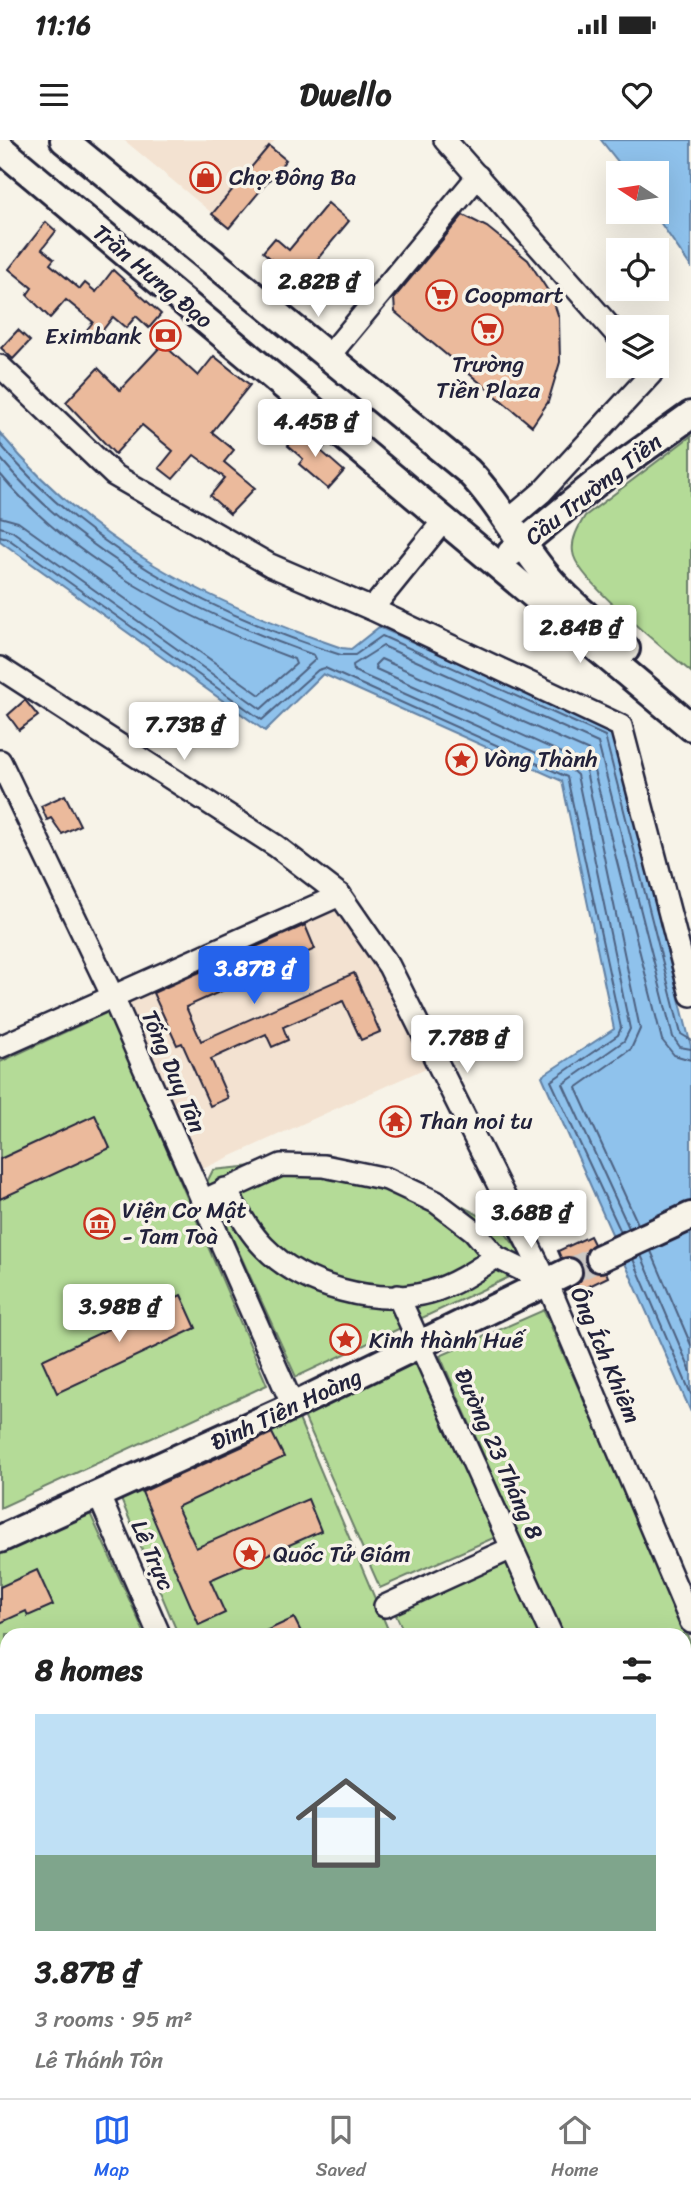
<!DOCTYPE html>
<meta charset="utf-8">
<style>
:root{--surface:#fff;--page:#f6f6f6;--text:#222;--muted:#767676;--line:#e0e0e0;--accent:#2563eb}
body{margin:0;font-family:Sriracha,sans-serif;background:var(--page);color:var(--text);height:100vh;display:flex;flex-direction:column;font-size:26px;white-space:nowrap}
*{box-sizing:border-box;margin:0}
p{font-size:23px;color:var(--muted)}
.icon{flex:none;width:38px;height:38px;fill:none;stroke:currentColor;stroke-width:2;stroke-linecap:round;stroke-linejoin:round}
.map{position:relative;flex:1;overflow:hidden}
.sheet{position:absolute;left:0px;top:1488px;width:691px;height:471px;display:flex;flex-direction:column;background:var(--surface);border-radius:21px 21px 0 0;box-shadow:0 7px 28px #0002}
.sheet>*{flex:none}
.needle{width:46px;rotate:282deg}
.fabs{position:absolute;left:606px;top:21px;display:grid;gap:14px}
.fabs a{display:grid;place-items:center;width:63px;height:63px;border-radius:0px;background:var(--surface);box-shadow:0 7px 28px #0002;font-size:35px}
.price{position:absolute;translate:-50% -60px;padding:0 16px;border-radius:7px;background:#fff;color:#222;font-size:23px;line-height:46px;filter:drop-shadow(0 2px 4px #0008)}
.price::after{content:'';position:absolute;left:50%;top:42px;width:21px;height:16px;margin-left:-10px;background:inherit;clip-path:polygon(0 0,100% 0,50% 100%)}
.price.selected{background:var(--accent);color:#fff}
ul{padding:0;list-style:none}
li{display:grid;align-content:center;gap:14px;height:371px;padding:0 35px}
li+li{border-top:2px solid var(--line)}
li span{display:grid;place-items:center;height:217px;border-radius:0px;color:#555}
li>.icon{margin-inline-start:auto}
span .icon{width:126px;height:126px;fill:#fffc;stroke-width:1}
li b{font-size:30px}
h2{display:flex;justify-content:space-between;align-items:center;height:84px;padding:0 35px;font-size:30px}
.status{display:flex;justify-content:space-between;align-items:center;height:49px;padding:0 35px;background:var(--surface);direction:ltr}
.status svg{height:19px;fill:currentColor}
header{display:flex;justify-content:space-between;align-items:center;height:91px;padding:0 35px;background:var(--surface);font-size:32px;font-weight:700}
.menu{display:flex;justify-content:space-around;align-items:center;height:98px;border-top:2px solid var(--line);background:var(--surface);font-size:19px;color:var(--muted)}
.menu a{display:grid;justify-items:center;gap:4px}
.menu .selected{color:var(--accent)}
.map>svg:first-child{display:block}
.built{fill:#f3e2d1}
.green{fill:#b4db97;stroke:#6b7e69;stroke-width:2}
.water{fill:#8fc2ec;stroke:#6382a5;stroke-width:2}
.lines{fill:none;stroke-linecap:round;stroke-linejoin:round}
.shore{stroke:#4e6282;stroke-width:2}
.building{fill:#ebba9c;stroke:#22223b;stroke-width:2}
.major-tunnel{stroke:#ccc9c5;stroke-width:26;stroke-dasharray:26 13;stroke-linecap:butt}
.minor-casing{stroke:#22223b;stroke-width:26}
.major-casing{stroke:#22223b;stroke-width:32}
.minor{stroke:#f7f3e8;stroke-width:21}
.major{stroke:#f7f3e8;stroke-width:26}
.labels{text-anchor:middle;stroke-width:7;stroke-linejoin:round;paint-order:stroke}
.poi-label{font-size:23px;fill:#22223b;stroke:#f7f3e8;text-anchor:start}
.street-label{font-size:23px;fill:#22223b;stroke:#f7f3e8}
</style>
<div class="status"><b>11:16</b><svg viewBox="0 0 49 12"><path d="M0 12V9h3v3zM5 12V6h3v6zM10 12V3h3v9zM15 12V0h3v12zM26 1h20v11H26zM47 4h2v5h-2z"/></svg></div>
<header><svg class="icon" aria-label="menu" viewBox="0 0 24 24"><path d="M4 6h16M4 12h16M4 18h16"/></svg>Dwello<svg class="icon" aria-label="heart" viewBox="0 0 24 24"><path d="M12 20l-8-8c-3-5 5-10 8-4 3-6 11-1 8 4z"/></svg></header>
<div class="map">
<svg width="691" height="1958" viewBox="0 0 691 1958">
<rect width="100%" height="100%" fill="#f7f3e8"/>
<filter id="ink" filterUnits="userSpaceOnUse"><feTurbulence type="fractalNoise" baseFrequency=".0143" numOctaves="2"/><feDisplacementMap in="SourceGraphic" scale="14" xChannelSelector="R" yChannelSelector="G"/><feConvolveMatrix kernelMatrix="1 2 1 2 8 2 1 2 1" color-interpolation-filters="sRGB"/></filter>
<g filter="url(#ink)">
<g class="built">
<path d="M124 0H275L213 74Z"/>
<path d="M335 765 384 839 426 928 198 1031 123 858Z"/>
</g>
<g class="green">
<path d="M691 296V532C667 511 575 439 573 412 571 399 579 386 585 376Z"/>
<path d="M108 872 267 1245 0 1368V922Z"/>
<path d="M264 1025 438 1054 500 1086 521 1114 516 1134 296 1237 207 1042 213 1030Z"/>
<path d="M544 1170 691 1504V1562L684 1565V1494H562L440 1216Z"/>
<path d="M420 1216 498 1396 380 1448 301 1269Z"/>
<path d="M296 1272 390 1494H178L117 1350Z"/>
<path d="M89 1371 145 1494H7V1652L0 1637V1410Z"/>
<path d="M514 1420 547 1494H405L395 1473Z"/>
<path d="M691 1584V1958H675L672 1951H684V1587Z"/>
<path d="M0 1685 7 1700V1885L0 1888Z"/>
<path d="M166 1951H202L187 1958H168Z"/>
<path d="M273 1951H561L564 1958H258Z"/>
</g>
<g class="water">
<path d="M601 0H691V127L653 72H656V33H627Z"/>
<path d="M0 293C94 406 205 461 342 508L351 509 379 487 612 591 691 906V1272L542 936 614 889 562 641 323 534 265 591 0 401Z"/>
<path d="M0 1923 7 1940V1951H12L15 1958H0Z"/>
<path d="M41 1951H124V1953L114 1958H27Z"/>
<path d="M628 1951H672L675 1958H631Z"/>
</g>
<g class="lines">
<g class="shore">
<path d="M0 304C88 410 211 474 341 515H355L382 496 605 596 681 894 691 900"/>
<path d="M0 318C81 415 197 474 314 515L316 519 261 569 12 391 0 387"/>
<path d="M0 334C75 424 187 479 294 519L296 524 260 555 18 382 0 377"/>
<path d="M0 396 7 398 262 580 318 530 325 528 567 637 621 888 618 895 551 941 621 1092"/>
<path d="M638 1084 576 948 631 909 640 889 586 631 573 618 376 529 375 525 381 519 589 611 662 900 674 915 691 920"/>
<path d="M629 1088 563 944 624 901 630 889 577 635 568 627 354 531 353 525 383 506 598 603 673 897 680 907 691 909"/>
<path d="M651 1111 691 1205"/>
<path d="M641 1115 691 1232"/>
<path d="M633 1119 691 1254"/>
</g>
</g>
<g class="building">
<path d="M269 6 286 20 229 88 212 74Z"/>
<path d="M328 63 349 81 310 128 332 146 320 161 263 112 275 98 289 110Z"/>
<path d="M463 75 487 87 528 120 552 157 559 178 560 222 548 262 532 286 395 172 394 158Z"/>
<path d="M46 82 56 91 42 109 54 119 50 124 80 149 85 143 96 152 113 130 161 174 149 188 136 176 126 188 113 177 95 200 85 192 93 182 66 160 50 178 27 155 32 148 9 129Z"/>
<path d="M18 190 30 201 13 219 1 208Z"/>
<path d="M163 204 198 236 214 216 250 245 212 292 234 310 224 322 255 348 230 374 210 356 225 338 194 315 173 339 159 328 173 311 142 285 115 314 66 262 98 228 120 250Z"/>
<path d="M304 288 325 306 321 311 344 331 328 349 299 324 303 319 288 306Z"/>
<path d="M25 560 38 576 19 590 8 575Z"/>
<path d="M65 655 80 685 62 694 51 678 47 680 41 666Z"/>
<path d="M305 785 315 809 186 867 201 901 354 833 380 892 361 900 343 861 283 887 288 900 272 907 266 894 211 919 228 958 210 966 182 903 177 905 153 853Z"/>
<path d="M95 975 110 1008 0 1059V1019Z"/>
<path d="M590 1096 594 1104 587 1110 585 1124 592 1131 606 1132 608 1137 577 1152 574 1146 581 1140 582 1126 576 1119 561 1118 558 1111Z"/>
<path d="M181 1155 196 1188 57 1253 42 1220Z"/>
<path d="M272 1293 284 1317 177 1367 196 1408 308 1359 321 1391 210 1440 225 1473 199 1485 142 1352Z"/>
<path d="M37 1430 53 1465 28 1476 26 1471 0 1483V1447Z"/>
<path d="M294 1478 302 1494H259Z"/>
</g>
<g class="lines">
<path class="major-tunnel" d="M568 1132 600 1118"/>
<defs>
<g id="minor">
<path d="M445 0 618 196"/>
<path d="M328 217 478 36"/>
<path d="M0 226 114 335 270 425 372 469 621 586 691 855"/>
<path d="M509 380 542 352 651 234 644 226"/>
<path d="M372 469 444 380"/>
<path d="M0 528 276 706 340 755 389 826 547 1142 691 1482"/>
<path d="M0 621 112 855 293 1266"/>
<path d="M0 907 340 755"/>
<path d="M225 1049C237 1069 248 1091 264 1107 303 1147 377 1167 430 1152 455 1145 475 1131 496 1117"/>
<path d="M202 1061 281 1025 324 1026 387 1039 436 1062 474 1091 496 1117 547 1142"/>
<path d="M398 1156 551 1494"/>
<path d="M99 1356 159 1494"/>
<path d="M385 1466 512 1408"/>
<path d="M684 1577 691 1573"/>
<path d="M0 1659 7 1674"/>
<path d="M684 1787 691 1802"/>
<path d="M0 1901 7 1898"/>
</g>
<g id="major">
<path d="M64 0 468 331C499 363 518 401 546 435 569 463 598 485 626 509"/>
<path d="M0 8 691 587"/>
<path d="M511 413 596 343 691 275"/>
<path d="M600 1118 691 1076"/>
<path d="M0 1399 293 1266 568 1132"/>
</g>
</defs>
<use href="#minor" class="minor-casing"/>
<use href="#major" class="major-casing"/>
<use href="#minor" class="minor"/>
<use href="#major" class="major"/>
</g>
</g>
<defs>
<symbol id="shop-ring" viewBox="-11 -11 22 22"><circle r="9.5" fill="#f7f3e8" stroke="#c8321e" stroke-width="1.5"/><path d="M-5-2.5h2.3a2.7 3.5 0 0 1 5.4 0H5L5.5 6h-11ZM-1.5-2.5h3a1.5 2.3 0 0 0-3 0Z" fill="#c8321e"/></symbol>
<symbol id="supermarket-ring" viewBox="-11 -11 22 22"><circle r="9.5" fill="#f7f3e8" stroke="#c8321e" stroke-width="1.5"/><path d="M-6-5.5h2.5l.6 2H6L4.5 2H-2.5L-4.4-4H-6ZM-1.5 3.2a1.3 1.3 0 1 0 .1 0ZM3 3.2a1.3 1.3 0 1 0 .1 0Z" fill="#c8321e"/></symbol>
<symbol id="bank-ring" viewBox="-11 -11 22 22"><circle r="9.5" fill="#f7f3e8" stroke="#c8321e" stroke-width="1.5"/><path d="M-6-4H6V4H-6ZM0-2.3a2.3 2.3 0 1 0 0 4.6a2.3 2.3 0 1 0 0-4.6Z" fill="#c8321e"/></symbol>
<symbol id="sight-ring" viewBox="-11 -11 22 22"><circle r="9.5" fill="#f7f3e8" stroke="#c8321e" stroke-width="1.5"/><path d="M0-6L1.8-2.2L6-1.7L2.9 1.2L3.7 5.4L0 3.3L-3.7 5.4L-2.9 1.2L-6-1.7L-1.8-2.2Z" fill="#c8321e"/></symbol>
<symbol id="temple-ring" viewBox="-11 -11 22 22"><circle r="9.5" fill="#f7f3e8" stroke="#c8321e" stroke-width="1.5"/><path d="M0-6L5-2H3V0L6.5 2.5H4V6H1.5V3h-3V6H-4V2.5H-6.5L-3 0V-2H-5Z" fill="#c8321e"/></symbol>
<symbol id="museum-ring" viewBox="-11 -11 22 22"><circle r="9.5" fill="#f7f3e8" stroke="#c8321e" stroke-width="1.5"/><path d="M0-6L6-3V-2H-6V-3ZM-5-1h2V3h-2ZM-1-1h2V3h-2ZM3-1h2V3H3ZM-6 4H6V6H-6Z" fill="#c8321e"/></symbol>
</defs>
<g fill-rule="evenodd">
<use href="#shop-ring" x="188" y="20" width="35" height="35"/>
<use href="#supermarket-ring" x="424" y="138" width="35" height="35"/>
<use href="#supermarket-ring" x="470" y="172" width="35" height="35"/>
<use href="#bank-ring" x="148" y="178" width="35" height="35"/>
<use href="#sight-ring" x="444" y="602" width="35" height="35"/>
<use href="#temple-ring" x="378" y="964" width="35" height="35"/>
<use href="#museum-ring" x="82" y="1066" width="35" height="35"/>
<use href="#sight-ring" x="328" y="1182" width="35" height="35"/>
<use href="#sight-ring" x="232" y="1396" width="35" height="35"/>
</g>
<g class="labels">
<g class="poi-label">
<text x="229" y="45">Chợ Đông Ba</text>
<text x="465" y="163">Coopmart</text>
<text x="142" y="204" text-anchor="end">Eximbank</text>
<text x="488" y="232" text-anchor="middle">Trường<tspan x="488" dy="26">Tiền Plaza</tspan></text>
<text x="484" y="627">Vòng Thành</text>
<text x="419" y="989">Than noi tu</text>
<text x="122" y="1078">Viện Cơ Mật<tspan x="122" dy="26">- Tam Toà</tspan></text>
<text x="369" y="1208">Kinh thành Huế</text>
<text x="273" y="1422">Quốc Tử Giám</text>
</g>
<g class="street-label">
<text transform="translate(153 136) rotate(40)" y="8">Trần Hưng Đạo</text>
<text transform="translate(593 349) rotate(-38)" y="8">Cầu Trường Tiền</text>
<text transform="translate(174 931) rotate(67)" y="8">Tống Duy Tân</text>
<text transform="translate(606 1215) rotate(67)" y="8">Ông Ích Khiêm</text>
<text transform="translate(286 1269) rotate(-25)" y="8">Đinh Tiên Hoàng</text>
<text transform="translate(499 1314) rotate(66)" y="8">Đường 23 Tháng 8</text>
<text transform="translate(153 1415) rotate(66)" y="8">Lê Trực</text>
</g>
</g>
</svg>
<div class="fabs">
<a><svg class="needle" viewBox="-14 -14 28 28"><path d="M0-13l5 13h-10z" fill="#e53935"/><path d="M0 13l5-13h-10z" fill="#767676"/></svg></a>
<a><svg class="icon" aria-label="locate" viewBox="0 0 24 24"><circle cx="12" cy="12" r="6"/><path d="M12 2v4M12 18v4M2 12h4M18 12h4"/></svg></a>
<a><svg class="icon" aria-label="layers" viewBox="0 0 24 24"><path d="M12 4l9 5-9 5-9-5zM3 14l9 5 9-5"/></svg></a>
</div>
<b class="price" style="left:318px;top:179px">2.82B ₫</b>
<b class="price" style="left:315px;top:319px">4.45B ₫</b>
<b class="price" style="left:580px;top:525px">2.84B ₫</b>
<b class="price" style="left:184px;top:622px">7.73B ₫</b>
<b class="price selected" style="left:254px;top:866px">3.87B ₫</b>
<b class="price" style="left:467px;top:935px">7.78B ₫</b>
<b class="price" style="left:531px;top:1110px">3.68B ₫</b>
<b class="price" style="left:119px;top:1204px">3.98B ₫</b>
<section class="sheet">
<h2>8 homes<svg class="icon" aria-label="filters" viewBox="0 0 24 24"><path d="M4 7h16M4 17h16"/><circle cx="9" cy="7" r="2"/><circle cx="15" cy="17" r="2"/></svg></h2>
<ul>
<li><span style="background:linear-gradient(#bfe0f5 65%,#7fa58c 0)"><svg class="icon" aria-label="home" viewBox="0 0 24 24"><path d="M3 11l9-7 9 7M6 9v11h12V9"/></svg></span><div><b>3.87B ₫</b><p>3 rooms · 95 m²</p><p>Lê Thánh Tôn</p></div></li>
</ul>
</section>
</div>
<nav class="menu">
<a class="selected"><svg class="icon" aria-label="map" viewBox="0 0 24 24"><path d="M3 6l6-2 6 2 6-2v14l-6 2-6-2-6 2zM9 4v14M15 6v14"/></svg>Map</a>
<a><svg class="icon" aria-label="saved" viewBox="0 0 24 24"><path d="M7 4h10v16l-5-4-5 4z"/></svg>Saved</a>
<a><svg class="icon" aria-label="home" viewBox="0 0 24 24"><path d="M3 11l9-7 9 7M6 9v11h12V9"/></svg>Home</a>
</nav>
